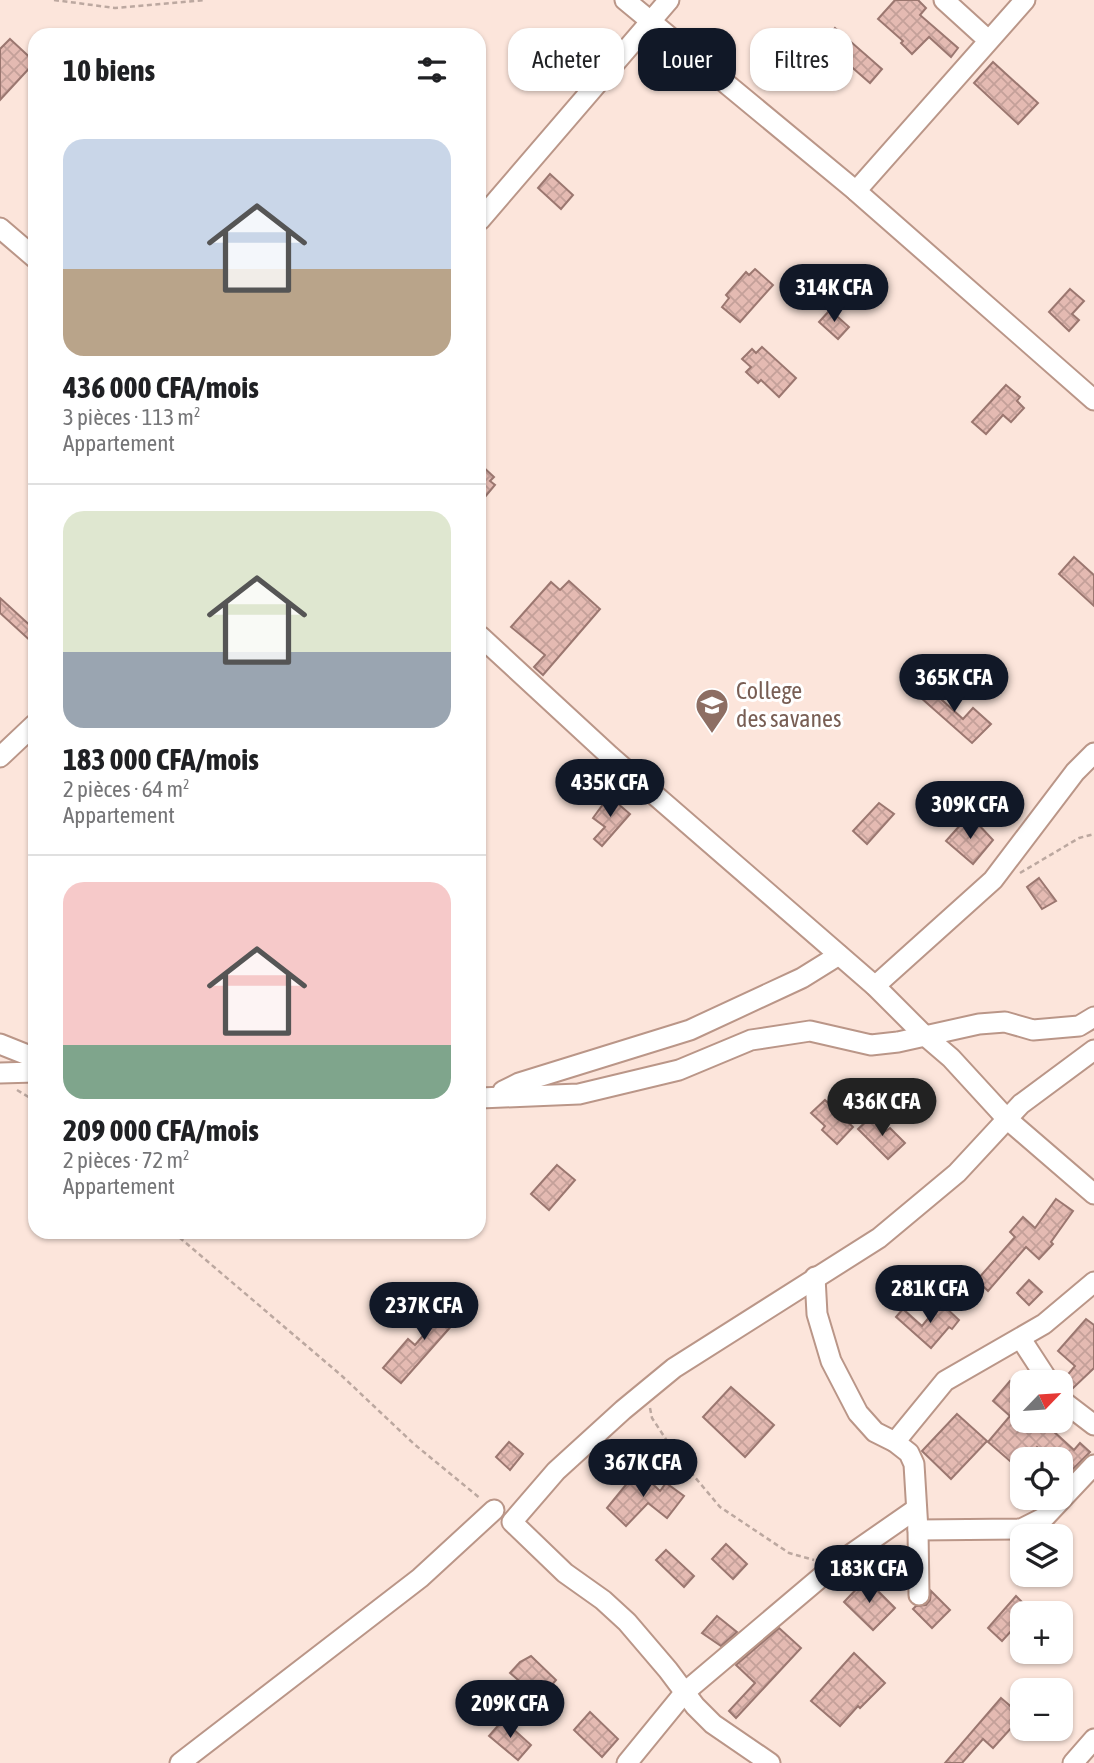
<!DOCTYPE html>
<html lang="fr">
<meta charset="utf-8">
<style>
:root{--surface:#fff;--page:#f6f6f6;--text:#202124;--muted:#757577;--line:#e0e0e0;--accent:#111827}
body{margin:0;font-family:"Asap Condensed",sans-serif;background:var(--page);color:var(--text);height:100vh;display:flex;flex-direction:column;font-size:26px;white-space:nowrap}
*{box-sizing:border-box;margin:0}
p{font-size:23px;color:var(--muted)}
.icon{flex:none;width:38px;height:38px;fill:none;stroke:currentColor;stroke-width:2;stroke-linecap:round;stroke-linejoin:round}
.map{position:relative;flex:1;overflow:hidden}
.details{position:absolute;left:28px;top:28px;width:458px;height:1211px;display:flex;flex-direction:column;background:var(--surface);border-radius:21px;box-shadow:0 2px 5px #0004}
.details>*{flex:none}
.hud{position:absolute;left:508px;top:28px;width:481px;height:63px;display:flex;gap:14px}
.needle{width:46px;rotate:65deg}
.controls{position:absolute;left:1010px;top:1370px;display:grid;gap:14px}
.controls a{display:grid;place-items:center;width:63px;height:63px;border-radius:14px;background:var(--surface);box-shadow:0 2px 5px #0004;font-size:35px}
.price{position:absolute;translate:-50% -60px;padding:0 16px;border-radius:24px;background:var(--accent);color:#fff;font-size:23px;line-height:46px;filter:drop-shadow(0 2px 4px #0008)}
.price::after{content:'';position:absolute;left:50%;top:42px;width:21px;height:16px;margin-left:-10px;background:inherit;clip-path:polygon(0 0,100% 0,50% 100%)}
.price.current{background:#222;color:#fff}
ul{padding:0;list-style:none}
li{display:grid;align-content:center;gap:14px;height:371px;padding:0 35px}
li+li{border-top:2px solid var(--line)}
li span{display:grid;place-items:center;height:217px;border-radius:21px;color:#555}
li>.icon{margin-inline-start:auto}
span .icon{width:126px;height:126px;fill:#fffc;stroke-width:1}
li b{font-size:30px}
h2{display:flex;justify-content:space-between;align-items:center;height:84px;padding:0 35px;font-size:30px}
.tag{padding:0 24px;border-radius:21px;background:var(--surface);box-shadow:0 2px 5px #0004;font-size:24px;line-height:63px}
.tag.current{background:var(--accent);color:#fff}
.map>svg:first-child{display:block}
.building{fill:url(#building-cross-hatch);stroke:#9b7770;stroke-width:2}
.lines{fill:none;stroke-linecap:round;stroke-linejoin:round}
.minor-casing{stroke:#ba9688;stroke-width:23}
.path{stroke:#bca8a0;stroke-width:2.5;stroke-dasharray:5 3.5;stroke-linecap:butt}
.minor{stroke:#fff;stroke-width:19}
.labels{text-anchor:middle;stroke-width:6;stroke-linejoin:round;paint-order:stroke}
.education-label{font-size:24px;fill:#785e54;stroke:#fff;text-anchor:start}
</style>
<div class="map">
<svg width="1094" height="1763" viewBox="0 0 1094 1763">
<defs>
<pattern id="building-cross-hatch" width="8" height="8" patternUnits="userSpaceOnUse" patternTransform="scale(1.75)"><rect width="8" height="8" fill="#e4bab2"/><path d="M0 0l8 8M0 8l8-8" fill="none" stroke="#c4a099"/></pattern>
</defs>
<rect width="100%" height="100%" fill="#fce5db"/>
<g class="building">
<path d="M895 0H918L926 8 920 15 958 48 951 57 929 37 912 54 901 43 903 41 878 19Z"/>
<path d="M835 28 882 69 870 83 823 42Z"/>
<path d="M10 39 35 62 0 100V49Z"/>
<path d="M993 62 1038 103 1018 124 974 83Z"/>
<path d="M550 174 573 195 561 209 538 188Z"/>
<path d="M755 269 773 285 740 322 722 307 729 298 726 295 746 272 749 275Z"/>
<path d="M1070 289 1084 301 1072 314 1079 320 1069 331 1049 312Z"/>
<path d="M830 310 849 327 838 339 819 322Z"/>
<path d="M762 347 796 378 779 397 761 380 758 383 746 372 751 367 742 359 752 349 756 353Z"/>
<path d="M1006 385 1020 397 1017 401 1024 408 1011 422 1003 415 986 434 972 422Z"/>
<path d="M480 464 494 477 490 481 495 485 480 503Z"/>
<path d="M1074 557 1094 575V606L1059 574Z"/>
<path d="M569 581 600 609 543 675 534 667 545 655 511 627 551 582 560 590Z"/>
<path d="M0 598 35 630V645L0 613Z"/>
<path d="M921 681 963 719 973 708 991 724 972 743 912 690Z"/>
<path d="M609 796 630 814 602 846 594 839 605 827 593 818Z"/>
<path d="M879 803 894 814 867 844 853 831Z"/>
<path d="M963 822 970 828 976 822 993 840 973 864 946 841Z"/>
<path d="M1039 878 1056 901 1042 909 1027 887Z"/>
<path d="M825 1100 853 1127 837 1144 822 1130 825 1126 811 1113Z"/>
<path d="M872 1116 886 1131 890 1128 905 1143 888 1159 858 1129Z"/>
<path d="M557 1165 575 1180 549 1210 531 1194Z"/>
<path d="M1056 1199 1073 1211 1051 1242 1053 1244 1039 1259 1026 1247 988 1291 977 1280 1015 1237 1010 1232 1023 1217 1035 1228Z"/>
<path d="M1029 1280 1042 1292 1029 1305 1017 1293Z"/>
<path d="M457 1296 469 1306 401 1383 383 1368 408 1339 415 1345Z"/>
<path d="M941 1303 959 1320 952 1329 949 1327 931 1348 896 1317 903 1309 922 1326Z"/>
<path d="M1086 1319 1094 1325V1368L1070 1391 1061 1383 1075 1366 1058 1351Z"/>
<path d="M1010 1381 1022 1392V1421H1045L1052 1427 1051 1429 1074 1450 1080 1443 1090 1452 1068 1474 1060 1467V1460H1052L1037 1447 1026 1460H1022V1464L1018 1468 988 1442 1010 1416 993 1401Z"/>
<path d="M731 1387 774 1425 745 1457 703 1417Z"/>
<path d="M957 1414 987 1441 951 1479 922 1451Z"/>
<path d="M509 1442 523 1454 510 1470 496 1457Z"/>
<path d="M638 1470 660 1491 666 1483 684 1496 667 1518 648 1503 626 1526 607 1508Z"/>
<path d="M726 1544 747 1564 733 1579 712 1559Z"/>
<path d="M666 1550 694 1576 684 1587 656 1560Z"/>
<path d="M866 1579 895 1608 873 1630 844 1602Z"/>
<path d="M931 1591 950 1610 932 1628 913 1609 916 1606 926 1605 930 1600Z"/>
<path d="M1016 1596 1030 1610 1027 1614H1022V1619L1002 1641 988 1628Z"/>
<path d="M717 1616 737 1632 721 1646 702 1633Z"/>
<path d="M779 1628 801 1648 736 1718 729 1711 755 1683 736 1665Z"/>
<path d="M854 1653 885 1683 860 1708 858 1706 840 1726 811 1701Z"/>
<path d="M531 1656 556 1680 540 1699 510 1673 520 1662Z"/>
<path d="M1001 1698 1022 1716 993 1748 983 1739 962 1763H945Z"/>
<path d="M590 1712 618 1739 602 1757 574 1730Z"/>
<path d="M503 1720 531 1745 518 1760 489 1736Z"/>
</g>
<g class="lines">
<defs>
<g id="minor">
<path d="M625 0 856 191 1094 400"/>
<path d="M944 0 988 40"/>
<path d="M856 191 1025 0"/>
<path d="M480 220 669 0"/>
<path d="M0 228 35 258"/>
<path d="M480 636 610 756 875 986 923 1034 951 1058 1007 1119 1094 1194"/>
<path d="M0 757 35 724"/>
<path d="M875 986 993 880 1075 772 1094 753"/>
<path d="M0 1044 35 1058"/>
<path d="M0 1073 35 1072"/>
<path d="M503 1091 519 1083 690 1030 802 978 839 955"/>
<path d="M480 1098 579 1094 679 1070 751 1040 810 1031 871 1045 898 1042 979 1024 1005 1022 1033 1030 1079 1026 1094 1017"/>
<path d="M815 1277 817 1314 831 1361 858 1413 875 1432 895 1442 909 1453 914 1464 918 1530 919 1595"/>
<path d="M1021 1339 1049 1382"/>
<path d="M1060 1399 1094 1425"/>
<path d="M895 1442 945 1381 1044 1324 1094 1282"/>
<path d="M918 1530 1021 1529 1045 1517 1094 1465"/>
<path d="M180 1763 420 1578 494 1510"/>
<path d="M627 1763 685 1692 834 1566 916 1509"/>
<path d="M770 1763 713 1724 695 1706 668 1670 627 1622 603 1600 565 1573 512 1522 556 1471 623 1410 674 1368 879 1238 957 1173 1021 1104 1094 1050"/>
<path d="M1073 1763 1094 1739"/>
</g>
</defs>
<use href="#minor" class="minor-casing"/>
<g class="path">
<path d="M54 0 115 8 206 0"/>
<path d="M1020 873 1079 838 1094 834"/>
<path d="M17 1090 35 1101"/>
<path d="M173 1232 342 1376 414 1444 481 1499"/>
<path d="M650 1408 652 1418 677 1456 720 1507 789 1553 814 1560"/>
</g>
<use href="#minor" class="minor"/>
</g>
<defs>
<symbol id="university-pin" viewBox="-11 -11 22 30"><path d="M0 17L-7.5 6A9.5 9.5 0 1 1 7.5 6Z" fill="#8d6e63" stroke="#fff"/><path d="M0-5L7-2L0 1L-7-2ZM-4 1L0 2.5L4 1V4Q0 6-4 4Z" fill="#fff"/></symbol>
</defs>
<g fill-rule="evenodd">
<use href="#university-pin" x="693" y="686" width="38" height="52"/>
</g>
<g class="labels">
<g class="education-label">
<text x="736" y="699">College<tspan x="736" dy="28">des savanes</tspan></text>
</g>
</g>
</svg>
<div class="controls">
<a><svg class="needle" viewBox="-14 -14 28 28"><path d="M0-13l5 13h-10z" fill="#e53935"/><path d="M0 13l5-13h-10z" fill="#757577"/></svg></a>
<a><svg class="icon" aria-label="locate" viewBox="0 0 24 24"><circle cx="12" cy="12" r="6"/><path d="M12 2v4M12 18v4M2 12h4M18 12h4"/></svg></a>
<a><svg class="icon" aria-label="layers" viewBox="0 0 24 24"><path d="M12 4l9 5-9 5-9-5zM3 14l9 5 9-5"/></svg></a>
<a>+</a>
<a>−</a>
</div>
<b class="price" style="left:834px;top:324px">314K CFA</b>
<b class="price" style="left:954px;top:714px">365K CFA</b>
<b class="price" style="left:610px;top:819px">435K CFA</b>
<b class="price" style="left:970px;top:841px">309K CFA</b>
<b class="price current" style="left:882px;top:1138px">436K CFA</b>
<b class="price" style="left:930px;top:1325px">281K CFA</b>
<b class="price" style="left:424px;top:1342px">237K CFA</b>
<b class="price" style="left:643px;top:1499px">367K CFA</b>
<b class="price" style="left:869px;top:1605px">183K CFA</b>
<b class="price" style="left:510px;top:1740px">209K CFA</b>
<div class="hud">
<a class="tag">Acheter</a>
<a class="tag current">Louer</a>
<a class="tag">Filtres</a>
</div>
<section class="details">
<h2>10 biens<svg class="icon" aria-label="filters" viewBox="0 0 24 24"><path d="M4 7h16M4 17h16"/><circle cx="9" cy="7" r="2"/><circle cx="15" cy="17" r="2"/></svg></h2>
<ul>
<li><span style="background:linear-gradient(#c9d6e8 60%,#b9a48a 0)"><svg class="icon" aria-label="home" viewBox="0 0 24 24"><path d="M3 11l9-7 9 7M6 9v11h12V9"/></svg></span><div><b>436 000 CFA/mois</b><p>3 pièces · 113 m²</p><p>Appartement</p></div></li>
<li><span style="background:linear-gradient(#dfe7d0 65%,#9aa5b1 0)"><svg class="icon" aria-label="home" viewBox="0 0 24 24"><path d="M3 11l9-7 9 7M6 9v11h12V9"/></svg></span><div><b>183 000 CFA/mois</b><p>2 pièces · 64 m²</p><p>Appartement</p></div></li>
<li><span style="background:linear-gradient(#f6c9c9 75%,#7fa58c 0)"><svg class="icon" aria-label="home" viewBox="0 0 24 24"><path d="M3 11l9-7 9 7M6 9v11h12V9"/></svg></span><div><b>209 000 CFA/mois</b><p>2 pièces · 72 m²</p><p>Appartement</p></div></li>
</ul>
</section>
</div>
